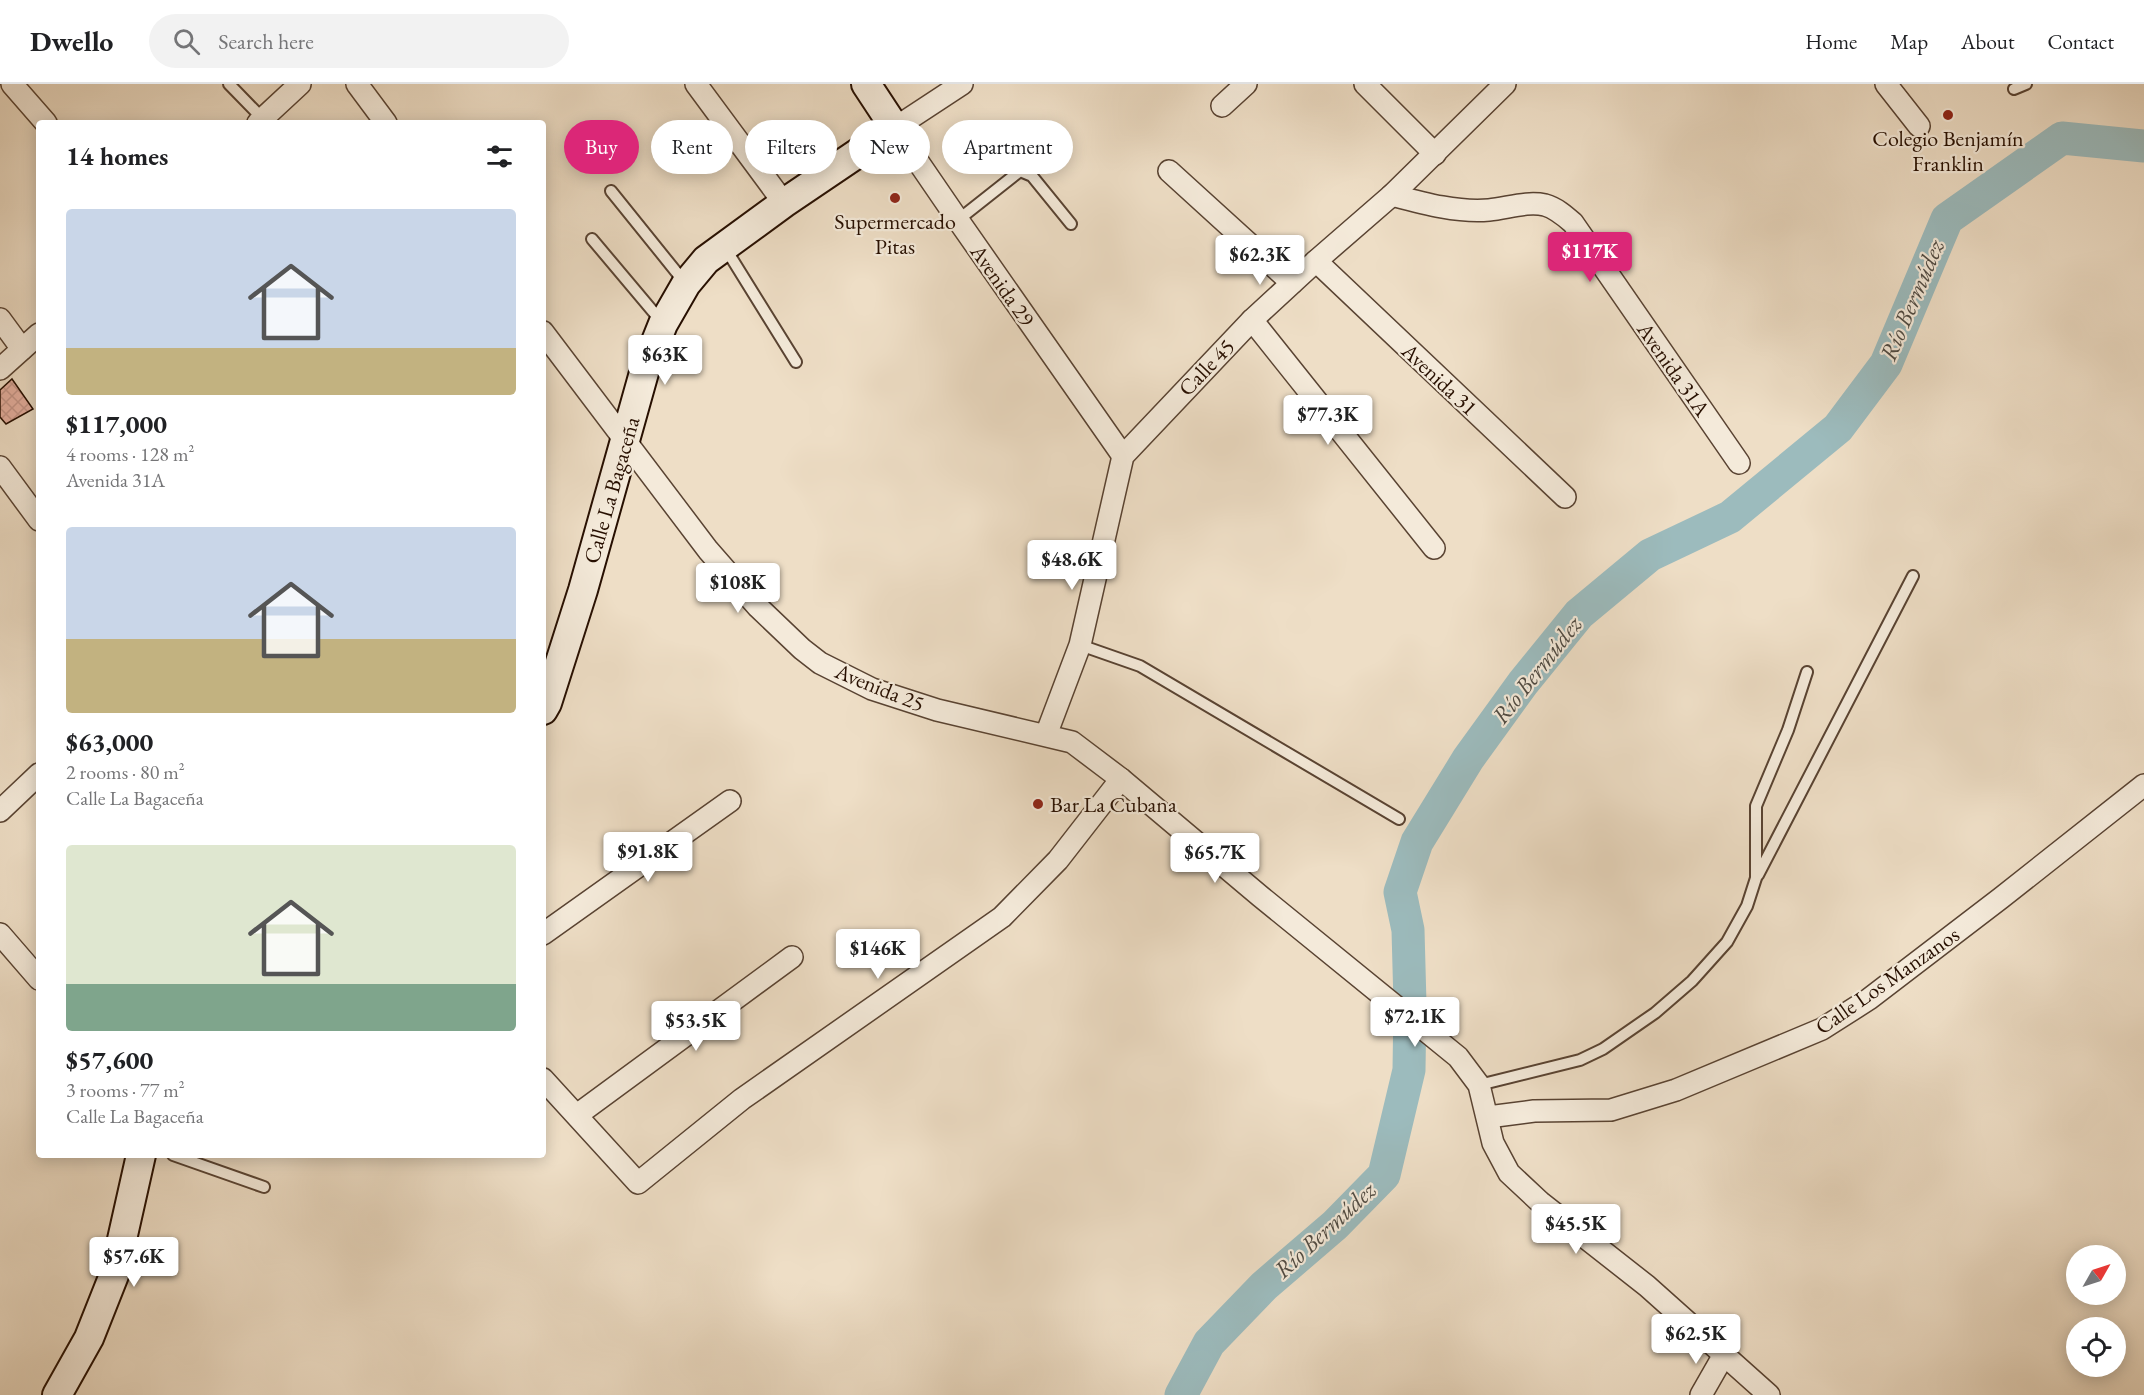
<!DOCTYPE html>
<meta charset="utf-8">
<style>
:root{--surface:#fff;--page:#f2f2f2;--text:#202124;--muted:#757577;--line:#e0e0e0;--accent:#db2777}
body{margin:0;font-family:"EB Garamond",serif;background:var(--page);color:var(--text);height:100vh;display:flex;flex-direction:column;font-size:22px;white-space:nowrap}
*{box-sizing:border-box;margin:0}
p{font-size:20px;color:var(--muted)}
.icon{flex:none;width:33px;height:33px;fill:none;stroke:currentColor;stroke-width:2;stroke-linecap:round;stroke-linejoin:round}
.map{position:relative;flex:1;overflow:hidden}
.drawer{position:absolute;left:36px;top:36px;width:510px;height:1038px;display:flex;flex-direction:column;background:var(--surface);border-radius:6px;box-shadow:0 3px 15px #0003}
.drawer>*{flex:none}
.hud{position:absolute;left:564px;top:36px;width:570px;height:54px;display:flex;gap:12px}
.needle{width:39px;rotate:51deg}
.controls{position:absolute;left:2066px;top:1161px;display:grid;gap:12px}
.controls a{display:grid;place-items:center;width:60px;height:60px;border-radius:50%;background:var(--surface);box-shadow:0 3px 15px #0003;font-size:30px}
.price{position:absolute;translate:-50% -51px;padding:0 14px;border-radius:6px;background:#fff;color:#222;font-size:20px;line-height:39px;filter:drop-shadow(0 2px 3px #0008)}
.price::after{content:'';position:absolute;left:50%;top:36px;width:18px;height:14px;margin-left:-9px;background:inherit;clip-path:polygon(0 0,100% 0,50% 100%)}
.price.current{background:var(--accent);color:#fff}
ul{padding:0;list-style:none}
li{display:grid;align-content:center;gap:12px;height:318px;padding:0 30px}
li span{display:grid;place-items:center;height:186px;border-radius:6px;color:#555}
li>.icon{margin-inline-start:auto}
span .icon{width:108px;height:108px;fill:#fffc;stroke-width:1}
li b{font-size:26px}
h2{display:flex;justify-content:space-between;align-items:center;height:72px;padding:0 30px;font-size:26px}
.chip{padding:0 21px;border-radius:27px;background:var(--surface);box-shadow:0 3px 15px #0003;font-size:21px;line-height:54px}
.chip.current{background:var(--accent);color:#fff}
header{display:flex;align-items:center;gap:36px;box-sizing:border-box;height:84px;padding:0 30px;background:var(--surface);border-bottom:2px solid var(--line)}
header strong{font-size:28px}
nav{display:flex;gap:33px;margin-inline-start:auto;font-size:21px}
.search{width:420px;height:54px;background:var(--page);display:flex;align-items:center;gap:15px;box-sizing:border-box;padding:0 21px;border-radius:33px;color:var(--muted);font-size:22px}
.map>svg:first-child{display:block}
.lines{fill:none;stroke-linecap:round;stroke-linejoin:round}
.river{stroke:#9cbbbd;stroke-width:33}
.building{fill:url(#building-cross-hatch);stroke:#270f01;stroke-width:1.5}
.lane-casing{stroke:#594332;stroke-width:14}
.street-casing{stroke:#594332;stroke-width:24}
.secondary-casing{stroke:#270f01;stroke-width:32}
.lane{stroke:#f4eada;stroke-width:10}
.street{stroke:#f4eada;stroke-width:21}
.secondary{stroke:#f4eada;stroke-width:28}
.poi-dot{fill:#8f2418;stroke:#f4eada;stroke-width:2}
.labels{text-anchor:middle;stroke-width:4.5;stroke-linejoin:round;paint-order:stroke}
.poi-label{font-size:22px;fill:#270f01;stroke:#f4eada}
.street-label{font-size:22px;fill:#270f01;stroke:#f4eada}
.water-label{font-size:24px;font-style:italic;fill:#504b43;stroke:#f4eada}
</style>
<header>
<strong>Dwello</strong>
<div class="search"><svg class="icon" aria-label="search" viewBox="0 0 24 24"><circle cx="10" cy="10" r="6"/><path d="M15 15l6 6"/></svg>Search here</div>
<nav><a>Home</a><a>Map</a><a>About</a><a>Contact</a></nav>
</header>
<div class="map">
<svg width="2144" height="1311" viewBox="0 0 2144 1311">
<defs>
<pattern id="building-cross-hatch" width="8" height="8" patternUnits="userSpaceOnUse" patternTransform="scale(1.5)"><rect width="8" height="8" fill="#e4af9f"/><path d="M0 0l8 8M0 8l8-8" fill="none" stroke="#c49587"/></pattern>
</defs>
<rect width="100%" height="100%" fill="#eedec6"/>
<filter id="stains"><feTurbulence type="fractalNoise" baseFrequency=".00333" numOctaves="4"/><feColorMatrix values="0 0 0 0 .2 0 0 0 0 .09 0 0 0 0 .02 0 0 0 .5 -.17"/></filter>
<radialGradient id="worn" r=".72"><stop offset=".6" stop-color="#630" stop-opacity="0"/><stop offset="1" stop-color="#630" stop-opacity=".3"/></radialGradient>
<g class="lines">
<path class="river" d="M1181 1311 1209 1259 1264 1202 1335 1141 1384 1091 1409 986 1410 920 1408 846 1400 808 1417 758 1468 675 1523 599 1579 530 1650 471 1730 433 1838 344 1886 280 1947 135 2062 54 2144 62"/>
</g>
<path class="building" d="M12 295 33 325 6 340 0 333V306Z"/>
<g class="lines">
<defs>
<g id="lane">
<path d="M229 0 262 34"/>
<path d="M2014 5 2026 0"/>
<path d="M611 107 686 200"/>
<path d="M958 136 1020 87 1032 92 1071 140"/>
<path d="M592 155 661 237"/>
<path d="M724 162 796 278"/>
<path d="M1080 561 1140 582 1399 735"/>
<path d="M1758 791 1913 492"/>
<path d="M1479 1001 1580 976 1603 965 1655 929 1692 897 1727 858 1747 822 1756 794V722L1788 646 1807 588"/>
<path d="M173 1071 264 1103"/>
</g>
<g id="street">
<path d="M12 0 46 39"/>
<path d="M357 0 386 39"/>
<path d="M696 0 784 119"/>
<path d="M962 0 895 44 958 136 1123 372"/>
<path d="M1365 0 1435 70"/>
<path d="M1886 0 1919 42"/>
<path d="M1222 22 1246 0"/>
<path d="M258 39 300 0"/>
<path d="M1169 87 1292 199"/>
<path d="M1392 111C1422 119 1458 129 1489 126 1508 124 1527 117 1545 121 1556 124 1565 132 1573 139L1739 379"/>
<path d="M1316 177 1565 413"/>
<path d="M0 235 22 265"/>
<path d="M1252 236 1434 464"/>
<path d="M543 248 708 466 758 523 802 565 820 579 872 605 937 626 1072 658 1121 695 1260 812 1458 973 1479 1001 1493 1059 1509 1089 1540 1118 1647 1202 1769 1311"/>
<path d="M0 285 39 250"/>
<path d="M0 383 39 436"/>
<path d="M1046 651 1080 561 1123 372 1252 236 1316 177 1392 111 1505 0"/>
<path d="M0 727 39 690"/>
<path d="M0 850 39 895"/>
<path d="M543 850 730 717"/>
<path d="M543 995 638 1099 742 1015 1002 833 1058 776 1121 695"/>
<path d="M577 1031 792 873"/>
<path d="M1488 1033 1534 1027 1611 1026 1676 1006 1822 945 1869 915 2001 814 2144 701"/>
<path d="M1701 1311 1725 1269"/>
</g>
<g id="secondary">
<path d="M543 626 547 619 583 506 645 285 663 240 686 200 706 176 784 119 895 44 866 0"/>
<path d="M57 1311 89 1254 114 1191 141 1071"/>
</g>
</defs>
<use href="#lane" class="lane-casing"/>
<use href="#street" class="street-casing"/>
<use href="#secondary" class="secondary-casing"/>
<use href="#lane" class="lane"/>
<use href="#street" class="street"/>
<use href="#secondary" class="secondary"/>
</g>
<g class="poi-dot">
<circle cx="1948" cy="31" r="6"/>
<circle cx="895" cy="114" r="6"/>
<circle cx="1038" cy="720" r="6"/>
</g>
<g class="labels">
<g class="poi-label">
<text x="1948" y="62">Colegio Benjamín<tspan x="1948" dy="25">Franklin</tspan></text>
<text x="895" y="145">Supermercado<tspan x="895" dy="25">Pitas</tspan></text>
<text x="1050" y="728" text-anchor="start">Bar La Cubana</text>
</g>
<g class="street-label">
<text transform="translate(1003 201) rotate(55)" y="8">Avenida 29</text>
<text transform="translate(1206 283) rotate(-46)" y="8">Calle 45</text>
<text transform="translate(1674 285) rotate(55)" y="8">Avenida 31A</text>
<text transform="translate(1440 295) rotate(43)" y="8">Avenida 31</text>
<text transform="translate(611 406) rotate(-74)" y="8">Calle La Bagaceña</text>
<text transform="translate(880 603) rotate(22)" y="8">Avenida 25</text>
<text transform="translate(1887 896) rotate(-35)" y="8">Calle Los Manzanos</text>
</g>
<g class="water-label">
<text transform="translate(1912 216) rotate(-67)" y="8">Río Bermúdez</text>
<text transform="translate(1537 586) rotate(-52)" y="8">Río Bermúdez</text>
<text transform="translate(1325 1146) rotate(-43)" y="8">Río Bermúdez</text>
</g>
</g>
<rect width="100%" height="100%" filter="url(#stains)"/>
<rect width="100%" height="100%" fill="url(#worn)"/>
</svg>
<div class="controls">
<a><svg class="needle" viewBox="-14 -14 28 28"><path d="M0-13l5 13h-10z" fill="#e53935"/><path d="M0 13l5-13h-10z" fill="#757577"/></svg></a>
<a><svg class="icon" aria-label="locate" viewBox="0 0 24 24"><circle cx="12" cy="12" r="6"/><path d="M12 2v4M12 18v4M2 12h4M18 12h4"/></svg></a>
</div>
<b class="price current" style="left:1590px;top:199px">$117K</b>
<b class="price" style="left:1260px;top:202px">$62.3K</b>
<b class="price" style="left:665px;top:302px">$63K</b>
<b class="price" style="left:1328px;top:362px">$77.3K</b>
<b class="price" style="left:1072px;top:507px">$48.6K</b>
<b class="price" style="left:738px;top:530px">$108K</b>
<b class="price" style="left:648px;top:799px">$91.8K</b>
<b class="price" style="left:1215px;top:800px">$65.7K</b>
<b class="price" style="left:878px;top:896px">$146K</b>
<b class="price" style="left:1415px;top:964px">$72.1K</b>
<b class="price" style="left:696px;top:968px">$53.5K</b>
<b class="price" style="left:1576px;top:1171px">$45.5K</b>
<b class="price" style="left:134px;top:1204px">$57.6K</b>
<b class="price" style="left:1696px;top:1281px">$62.5K</b>
<div class="hud">
<a class="chip current">Buy</a>
<a class="chip">Rent</a>
<a class="chip">Filters</a>
<a class="chip">New</a>
<a class="chip">Apartment</a>
</div>
<section class="drawer">
<h2>14 homes<svg class="icon" aria-label="filters" viewBox="0 0 24 24"><path d="M4 7h16M4 17h16"/><circle cx="9" cy="7" r="2"/><circle cx="15" cy="17" r="2"/></svg></h2>
<ul>
<li><span style="background:linear-gradient(#c9d6e8 75%,#c2b280 0)"><svg class="icon" aria-label="home" viewBox="0 0 24 24"><path d="M3 11l9-7 9 7M6 9v11h12V9"/></svg></span><div><b>$117,000</b><p>4 rooms · 128 m²</p><p>Avenida 31A</p></div></li>
<li><span style="background:linear-gradient(#c9d6e8 60%,#c2b280 0)"><svg class="icon" aria-label="home" viewBox="0 0 24 24"><path d="M3 11l9-7 9 7M6 9v11h12V9"/></svg></span><div><b>$63,000</b><p>2 rooms · 80 m²</p><p>Calle La Bagaceña</p></div></li>
<li><span style="background:linear-gradient(#dfe7d0 75%,#7fa58c 0)"><svg class="icon" aria-label="home" viewBox="0 0 24 24"><path d="M3 11l9-7 9 7M6 9v11h12V9"/></svg></span><div><b>$57,600</b><p>3 rooms · 77 m²</p><p>Calle La Bagaceña</p></div></li>
</ul>
</section>
</div>
